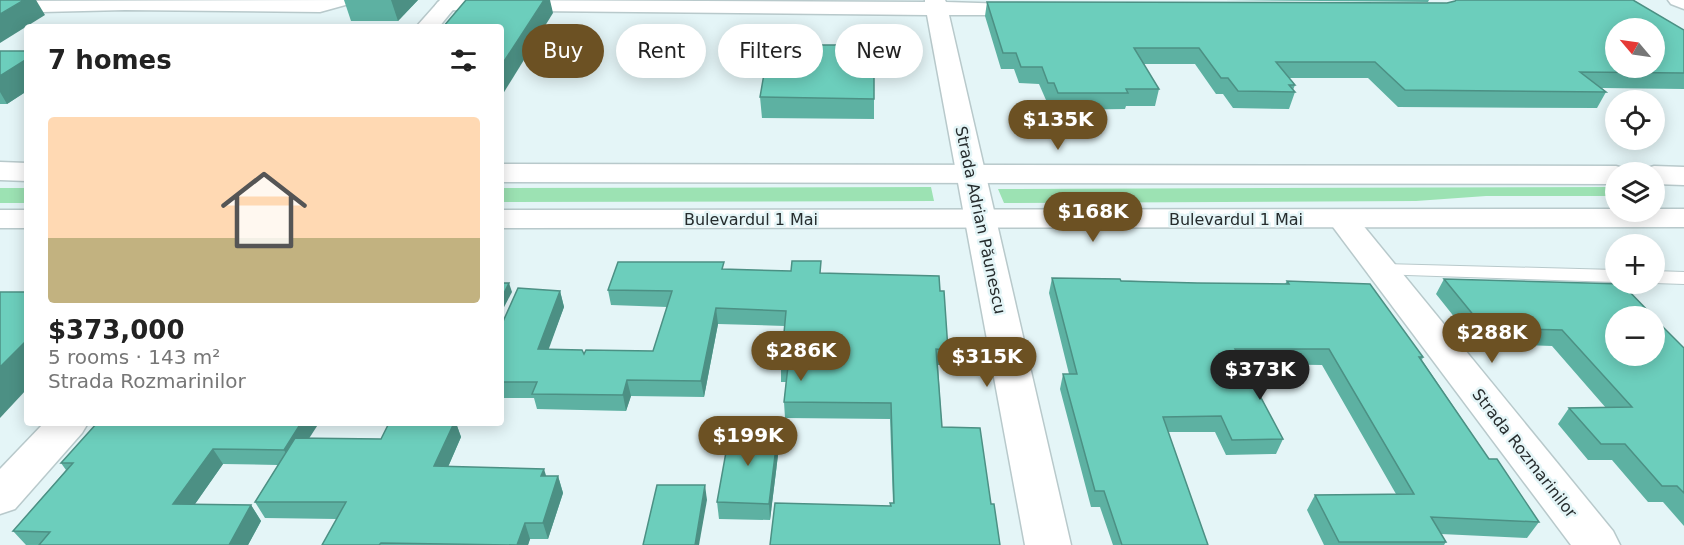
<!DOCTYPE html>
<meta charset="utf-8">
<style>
:root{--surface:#fff;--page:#f2f2f2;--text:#222;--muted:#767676;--line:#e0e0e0;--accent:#6c5123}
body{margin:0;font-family:"DejaVu Sans",sans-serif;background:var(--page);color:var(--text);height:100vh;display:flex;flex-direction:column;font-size:22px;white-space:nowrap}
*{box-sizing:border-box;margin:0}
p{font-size:20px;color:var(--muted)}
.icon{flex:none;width:33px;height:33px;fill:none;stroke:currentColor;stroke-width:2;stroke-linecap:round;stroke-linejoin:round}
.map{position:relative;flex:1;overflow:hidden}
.panel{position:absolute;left:24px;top:24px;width:480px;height:402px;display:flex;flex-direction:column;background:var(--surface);border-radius:6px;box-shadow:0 3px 15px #0003}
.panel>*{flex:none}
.banner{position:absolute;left:522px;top:24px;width:570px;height:54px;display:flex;gap:12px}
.needle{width:39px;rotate:299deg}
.fabs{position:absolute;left:1605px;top:18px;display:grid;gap:12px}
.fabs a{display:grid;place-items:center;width:60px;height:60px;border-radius:50%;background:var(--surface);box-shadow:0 3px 15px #0003;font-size:30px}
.price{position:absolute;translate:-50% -51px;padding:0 14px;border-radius:21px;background:var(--accent);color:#fff;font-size:20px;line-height:39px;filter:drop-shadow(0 2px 3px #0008)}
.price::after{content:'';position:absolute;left:50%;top:36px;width:18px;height:14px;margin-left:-9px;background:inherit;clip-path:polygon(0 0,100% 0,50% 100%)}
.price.selected{background:#222;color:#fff}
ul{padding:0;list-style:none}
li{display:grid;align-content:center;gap:12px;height:318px;padding:0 24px}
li+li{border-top:2px solid var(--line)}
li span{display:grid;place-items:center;height:186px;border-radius:6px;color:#555}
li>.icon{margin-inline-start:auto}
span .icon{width:108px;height:108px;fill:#fffc;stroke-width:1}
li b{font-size:26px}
h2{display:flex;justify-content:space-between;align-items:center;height:72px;padding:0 24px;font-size:26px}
.pill{padding:0 21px;border-radius:27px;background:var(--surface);box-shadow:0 3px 15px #0003;font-size:21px;line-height:54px}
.pill.selected{background:var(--accent);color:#fff}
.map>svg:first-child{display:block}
.green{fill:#9ce2b3}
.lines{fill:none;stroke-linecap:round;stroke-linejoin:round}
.service-casing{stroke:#b8c9cb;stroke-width:2}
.minor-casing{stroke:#b8c9cb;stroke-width:3}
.tertiary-casing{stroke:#b8c9cb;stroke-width:3}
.secondary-casing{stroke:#b8c9cb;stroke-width:3}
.service{fill:#fff;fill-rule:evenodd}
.minor{fill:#fff;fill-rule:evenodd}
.tertiary{fill:#fff;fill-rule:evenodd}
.secondary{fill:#fff;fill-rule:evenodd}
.wall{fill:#5db1a2}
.shaded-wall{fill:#4c9084}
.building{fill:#6ccebc;stroke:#4c9084;stroke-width:1.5;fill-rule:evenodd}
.labels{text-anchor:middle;stroke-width:5;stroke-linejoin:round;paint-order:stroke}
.street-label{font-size:16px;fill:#262c2d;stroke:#e4f5f7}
</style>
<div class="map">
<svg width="1684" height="545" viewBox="0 0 1684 545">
<rect width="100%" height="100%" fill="#e4f5f7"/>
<g class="green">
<path d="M931 187 934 201 501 202V188Z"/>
<path d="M1615 187V196H1486L1416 201 1004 203 998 189Z"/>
<rect x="0" y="188" width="27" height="15"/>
</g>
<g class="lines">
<defs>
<g id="service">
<path d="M1384 264 1616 270V282L1377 274 1374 270 1377 266Z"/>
<path d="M1654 271 1684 272V284L1654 283Z"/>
</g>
<g id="minor">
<path d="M352 0 349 4 320 12 125 10 0 13V1Z"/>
<path d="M444 0 925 2V0H945L946 2 1038 5 1041 9 1038 13 1031 15H949L1071 545H1025L927 15 438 10 435 6 438 2Z"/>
<path d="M1342 210 1353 213 1613 531 1620 545H1571L1327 219 1331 213Z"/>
</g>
<g id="tertiary">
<path d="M440 0H461L439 27H416Z"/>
<path d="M44 423H88L82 433 15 509 0 514V469Z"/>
</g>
<g id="secondary">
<path d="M1668 0H1684V9L1671 4Z"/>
<path d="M0 162 27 163V181L0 180Z"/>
<path d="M501 164 1616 166 1626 169 1629 172H1616V184L501 182Z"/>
<path d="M1654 166 1684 167V185L1654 184V172H1641L1644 169Z"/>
<path d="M1616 209V212H1654V209H1684V227L501 228V210Z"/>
<rect x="0" y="210" width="27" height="18"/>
</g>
</defs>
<use href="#service" class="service-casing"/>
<use href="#minor" class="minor-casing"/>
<use href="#tertiary" class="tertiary-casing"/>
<use href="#secondary" class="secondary-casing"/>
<use href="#service" class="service"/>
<use href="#minor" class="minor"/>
<use href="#tertiary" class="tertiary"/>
<use href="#secondary" class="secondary"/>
</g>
<g class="wall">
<path d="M344 0H418L398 21H351Z"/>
<path d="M1224 0H1429L1428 2Z"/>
<path d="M987 2 1684 30V89L1602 88 1606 92 1597 108 1398 107 1368 78H1289L1295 85 1293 90 1295 92 1289 109 1233 108 1223 94H1216L1195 64H1143L1159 89 1155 106H1126L1125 109 1055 110 1051 100H1046L1039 84 1019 83 1014 69H1001L985 16Z"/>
<path d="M0 51H27V91L7 104H0Z"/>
<path d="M847 68 874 99V119L762 118 760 97Z"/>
<path d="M725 269 821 273 940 291 948 350 946 365H938L942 427 980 428 890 506 893 503 890 419 785 418 784 402 786 382H781V366L785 326 718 324 704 397 631 396 626 411 537 409 534 398H501V326L560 291 564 307 548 349 584 354 653 351 667 307 611 305 608 290Z"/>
<path d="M1052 278 1197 283 1285 284 1287 281 1423 357 1422 360 1489 459 1539 522 1527 538 1441 534 1446 542 1444 545H1324L1307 510 1315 495 1396 494 1322 365 1243 364 1283 439 1276 454 1226 455 1215 432H1168L1208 545H1113L1100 507H1091L1060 389 1063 374H1069L1049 293Z"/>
<path d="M1444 279 1684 348V526L1663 502H1648L1612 460H1588L1558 424 1569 408H1606L1552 346 1475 343 1436 294Z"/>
<path d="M389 423H456L461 437 448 467 546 476H558L563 493 548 539H530L528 545H322L337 519 265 518 255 502 278 465 223 464 194 505H251L261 521 248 545H26L13 531 66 470 61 463 309 438 381 439Z"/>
<path d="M778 431 779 447 770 520 719 519 717 502Z"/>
</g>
<g class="shaded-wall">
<path d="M24 0H36L45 15 0 43V14Z"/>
<path d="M391 0H418L398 21Z"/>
<path d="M544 0H550L553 13 501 97V66Z"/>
<path d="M27 59V91L7 104 0 92V76Z"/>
<path d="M509 283 512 292 501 313V299Z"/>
<path d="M560 291 564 307 543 365 538 349Z"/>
<path d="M716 308 718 324 704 397 701 381Z"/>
<path d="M27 340V389L0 418V367Z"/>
<path d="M627 380 631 396 626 411 623 395Z"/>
<path d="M301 423H319L292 465 284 450Z"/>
<path d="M454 423H456L461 437 441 483 434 466Z"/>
<path d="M778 431 779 447 770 520 769 504Z"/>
<path d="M213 449 223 464 184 520 173 504Z"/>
<path d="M544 469 549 485 541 476Z"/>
<path d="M558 476 563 493 548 539 543 523Z"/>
<path d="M705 485 707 500 699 545H695Z"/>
<path d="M251 505 261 521 248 545H229Z"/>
<path d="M525 523 530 539 528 545H517Z"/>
</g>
<g class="building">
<path d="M0 0H24L0 14Z"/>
<path d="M466 0H544L501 66V27H443Z"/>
<path d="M1456 0H1633L1684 30V73L1580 72 1606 92 1405 90 1375 62H1276L1295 85H1289L1295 92 1238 91 1228 78H1221L1199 48H1134L1159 89H1126L1128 93H1058L1054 83H1048L1042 67H1021L1016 53H1003L987 2 1447 3 1455 1ZM1616 28H1654V68H1616Z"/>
<path d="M769 45H847L846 68H874V99L760 97Z"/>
<path d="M0 51H27V59L0 76Z"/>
<path d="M792 261H821L820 273 939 276 940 291H944L948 350 936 349 942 427 980 428 991 504H994L1000 545H770L775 503 891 506 890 503H894L891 403 784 402 788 366H781L786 311 716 308 701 381 627 380 623 395 532 394 537 382H501V326L518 288 560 291 538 349 582 350 584 354 586 350 653 351 672 291 608 290 618 262H724L722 269 791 271Z"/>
<path d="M1052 278 1120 279 1121 281 1197 283 1289 284 1287 281 1370 284 1423 357H1419L1489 459H1497L1539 522 1431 517 1446 542H1339L1315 495 1414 494 1329 349H1235L1283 439 1232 440 1221 416 1163 417 1208 545H1122L1104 491H1095L1063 374H1077Z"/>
<path d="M1444 279 1622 284 1653 316H1616V356H1654V318L1684 348V493L1677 486H1662L1625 444H1601L1569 408 1632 407 1562 330 1484 328Z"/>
<path d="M501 283H509L501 299Z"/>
<path d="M0 292H27V340L0 367Z"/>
<path d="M97 423H301L284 450 213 449 173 504 251 505 229 545H39L50 532 13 531 73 463H61Z"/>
<path d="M389 423H454L434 466 544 469 541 476H558L543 523H525L517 545 381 543 379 545H322L346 502H255L295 438 381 439Z"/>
<path d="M730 430 778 431 769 504 717 502Z"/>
<path d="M657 485H705L695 545H643Z"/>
</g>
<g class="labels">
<g class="street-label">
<text x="751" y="225">Bulevardul 1 Mai</text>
<text x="1236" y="225">Bulevardul 1 Mai</text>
<text transform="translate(981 220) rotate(78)" y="6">Strada Adrian Păunescu</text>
<text transform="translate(1525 453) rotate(52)" y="6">Strada Rozmarinilor</text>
</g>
</g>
</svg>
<div class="fabs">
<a><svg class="needle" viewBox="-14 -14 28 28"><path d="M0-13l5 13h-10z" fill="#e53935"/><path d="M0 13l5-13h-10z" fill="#767676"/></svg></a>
<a><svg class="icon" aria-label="locate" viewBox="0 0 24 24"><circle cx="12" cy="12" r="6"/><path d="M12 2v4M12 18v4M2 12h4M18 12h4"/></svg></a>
<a><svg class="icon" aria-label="layers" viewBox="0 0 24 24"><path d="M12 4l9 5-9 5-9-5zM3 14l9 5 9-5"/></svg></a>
<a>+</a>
<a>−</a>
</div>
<b class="price" style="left:1058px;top:151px">$135K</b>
<b class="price" style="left:1093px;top:243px">$168K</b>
<b class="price" style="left:1492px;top:364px">$288K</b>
<b class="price" style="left:801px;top:382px">$286K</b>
<b class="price" style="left:987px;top:388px">$315K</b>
<b class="price selected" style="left:1260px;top:401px">$373K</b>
<b class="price" style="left:748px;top:467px">$199K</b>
<div class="banner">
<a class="pill selected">Buy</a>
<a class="pill">Rent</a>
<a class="pill">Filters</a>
<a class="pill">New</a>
</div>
<section class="panel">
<h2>7 homes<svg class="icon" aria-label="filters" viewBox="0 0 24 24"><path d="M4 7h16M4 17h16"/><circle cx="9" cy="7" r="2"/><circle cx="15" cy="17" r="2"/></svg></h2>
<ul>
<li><span style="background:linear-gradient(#ffd9b3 65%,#c2b280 0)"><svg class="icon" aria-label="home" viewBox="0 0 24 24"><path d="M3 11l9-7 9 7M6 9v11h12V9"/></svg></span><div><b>$373,000</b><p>5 rooms · 143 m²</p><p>Strada Rozmarinilor</p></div></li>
</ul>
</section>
</div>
